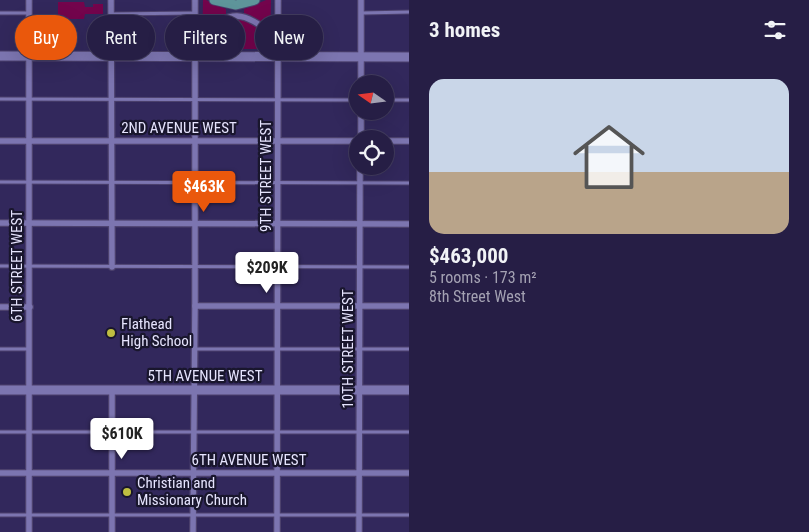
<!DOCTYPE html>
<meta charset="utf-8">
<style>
:root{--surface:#261e45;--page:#322b50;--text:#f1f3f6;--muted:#a4a2b3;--line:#423c5e;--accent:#ea580c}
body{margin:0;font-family:"Roboto Condensed",sans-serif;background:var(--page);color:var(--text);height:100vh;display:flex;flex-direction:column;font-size:19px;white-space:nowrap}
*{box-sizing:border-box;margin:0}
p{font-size:16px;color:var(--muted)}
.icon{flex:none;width:28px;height:28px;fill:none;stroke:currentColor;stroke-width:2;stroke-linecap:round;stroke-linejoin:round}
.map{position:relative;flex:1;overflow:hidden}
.panel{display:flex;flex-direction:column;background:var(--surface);width:400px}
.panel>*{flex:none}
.hud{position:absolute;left:15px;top:15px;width:319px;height:45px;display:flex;gap:10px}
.needle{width:32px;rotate:284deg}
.controls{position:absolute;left:349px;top:75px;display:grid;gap:10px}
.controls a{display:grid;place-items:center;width:45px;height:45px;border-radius:50%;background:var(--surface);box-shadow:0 5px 20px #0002,0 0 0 1px var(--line);font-size:25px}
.price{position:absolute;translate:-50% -42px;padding:0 11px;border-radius:5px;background:#fff;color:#222;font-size:16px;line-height:32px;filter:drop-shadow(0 1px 2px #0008)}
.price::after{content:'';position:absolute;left:50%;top:30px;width:15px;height:11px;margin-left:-8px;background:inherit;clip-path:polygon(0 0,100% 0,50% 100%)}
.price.active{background:var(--accent);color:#fff}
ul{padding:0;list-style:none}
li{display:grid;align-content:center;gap:10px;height:265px;padding:0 20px}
li span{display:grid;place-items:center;height:155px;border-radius:15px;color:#555}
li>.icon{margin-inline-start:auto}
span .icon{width:90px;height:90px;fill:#fffc;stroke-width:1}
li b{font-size:21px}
h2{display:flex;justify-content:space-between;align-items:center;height:60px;padding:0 20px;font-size:21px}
.tag{padding:0 18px;border-radius:22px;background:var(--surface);box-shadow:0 5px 20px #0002,0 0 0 1px var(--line);font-size:18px;line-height:45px}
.tag.active{background:var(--accent);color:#fff}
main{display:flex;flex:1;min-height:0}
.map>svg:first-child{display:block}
.green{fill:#73044c}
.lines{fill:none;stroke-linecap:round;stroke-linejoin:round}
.lane-casing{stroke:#4c416d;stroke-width:5}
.street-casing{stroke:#4c416d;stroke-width:8}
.secondary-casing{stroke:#4c416d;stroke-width:11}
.primary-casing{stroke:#4c416d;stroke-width:11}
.lane{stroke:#7c75b0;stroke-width:3}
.street{stroke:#7c75b0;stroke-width:5.5}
.secondary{stroke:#7c75b0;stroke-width:9}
.primary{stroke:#5e959a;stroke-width:9}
.poi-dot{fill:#bfbe41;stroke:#19162d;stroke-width:2}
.labels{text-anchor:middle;stroke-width:4.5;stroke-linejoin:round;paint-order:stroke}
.street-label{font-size:15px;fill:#e6e4fe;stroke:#19162d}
.poi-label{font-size:15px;fill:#e6e4fe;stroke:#19162d;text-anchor:start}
</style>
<main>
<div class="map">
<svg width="409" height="532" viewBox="0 0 409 532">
<rect width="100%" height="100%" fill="#32285c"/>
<g class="green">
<path d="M203 0H206L226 9V14L244 15V9L266 0H271L270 49H202Z"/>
<path d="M58 2H84L85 7H93V4H103V14H85L84 19H58Z"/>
</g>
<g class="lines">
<defs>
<g id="lane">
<path d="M0 13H28"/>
<path d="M362 13 409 12"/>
<path d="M111 14 195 13"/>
<path d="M0 99 358 100"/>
<path d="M385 100H409"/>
<path d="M0 182 409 183"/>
<path d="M0 266 409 267"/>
<path d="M0 349H29"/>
<path d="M195 349H409"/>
<path d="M0 432H409"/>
<path d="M0 515H409"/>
</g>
<g id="street">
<path d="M111 0 112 267"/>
<path d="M195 35C237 9 238 10 278 37"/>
<path d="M361 84V0"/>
<path d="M361 111V139"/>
<path d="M0 141H358"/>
<path d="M385 141H409"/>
<path d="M0 223 409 224"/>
<path d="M195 306H409"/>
<path d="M0 307H30"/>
<path d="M112 389V532"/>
<path d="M0 473H409"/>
<path d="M29 532V0"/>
<path d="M193 532 195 306V0"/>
<path d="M277 532 278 0"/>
<path d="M359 532 360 166"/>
</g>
<g id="secondary">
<path d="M0 56 409 57"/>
<path d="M0 390H409"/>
</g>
<path id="primary" d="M214 0 236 5 255 0"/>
</defs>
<use href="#lane" class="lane-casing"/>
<use href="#street" class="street-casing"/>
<use href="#secondary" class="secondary-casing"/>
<use href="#primary" class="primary-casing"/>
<use href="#lane" class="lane"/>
<use href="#street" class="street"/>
<use href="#secondary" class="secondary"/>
<use href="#primary" class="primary"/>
</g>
<g class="poi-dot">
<circle cx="111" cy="333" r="5"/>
<circle cx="127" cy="492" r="5"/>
</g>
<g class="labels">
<g class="street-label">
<text x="179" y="133">2ND AVENUE WEST</text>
<text transform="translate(266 176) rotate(-90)" y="5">9TH STREET WEST</text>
<text transform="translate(17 266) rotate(-90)" y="5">6TH STREET WEST</text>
<text transform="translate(348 349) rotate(-90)" y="5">10TH STREET WEST</text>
<text x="205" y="381">5TH AVENUE WEST</text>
<text x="249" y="465">6TH AVENUE WEST</text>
</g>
<g class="poi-label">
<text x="121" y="329">Flathead<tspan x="121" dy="17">High School</tspan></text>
<text x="137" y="488">Christian and<tspan x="137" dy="17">Missionary Church</tspan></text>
</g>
</g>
</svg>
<div class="controls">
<a><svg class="needle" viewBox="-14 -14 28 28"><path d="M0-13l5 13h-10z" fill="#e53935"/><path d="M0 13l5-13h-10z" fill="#a4a2b3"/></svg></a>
<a><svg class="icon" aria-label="locate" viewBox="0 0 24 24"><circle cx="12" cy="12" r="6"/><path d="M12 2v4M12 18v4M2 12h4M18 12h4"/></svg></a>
</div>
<b class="price active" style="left:204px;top:213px">$463K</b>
<b class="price" style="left:267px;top:294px">$209K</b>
<b class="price" style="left:122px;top:460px">$610K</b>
<div class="hud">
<a class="tag active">Buy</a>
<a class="tag">Rent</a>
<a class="tag">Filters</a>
<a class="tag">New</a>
</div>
</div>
<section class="panel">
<h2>3 homes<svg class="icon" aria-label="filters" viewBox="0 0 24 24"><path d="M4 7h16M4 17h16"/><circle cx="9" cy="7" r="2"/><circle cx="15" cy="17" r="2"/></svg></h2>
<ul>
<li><span style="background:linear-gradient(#c9d6e8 60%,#b9a48a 0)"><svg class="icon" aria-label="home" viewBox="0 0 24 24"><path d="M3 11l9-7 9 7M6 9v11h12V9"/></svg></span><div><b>$463,000</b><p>5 rooms · 173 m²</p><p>8th Street West</p></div></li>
</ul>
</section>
</main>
